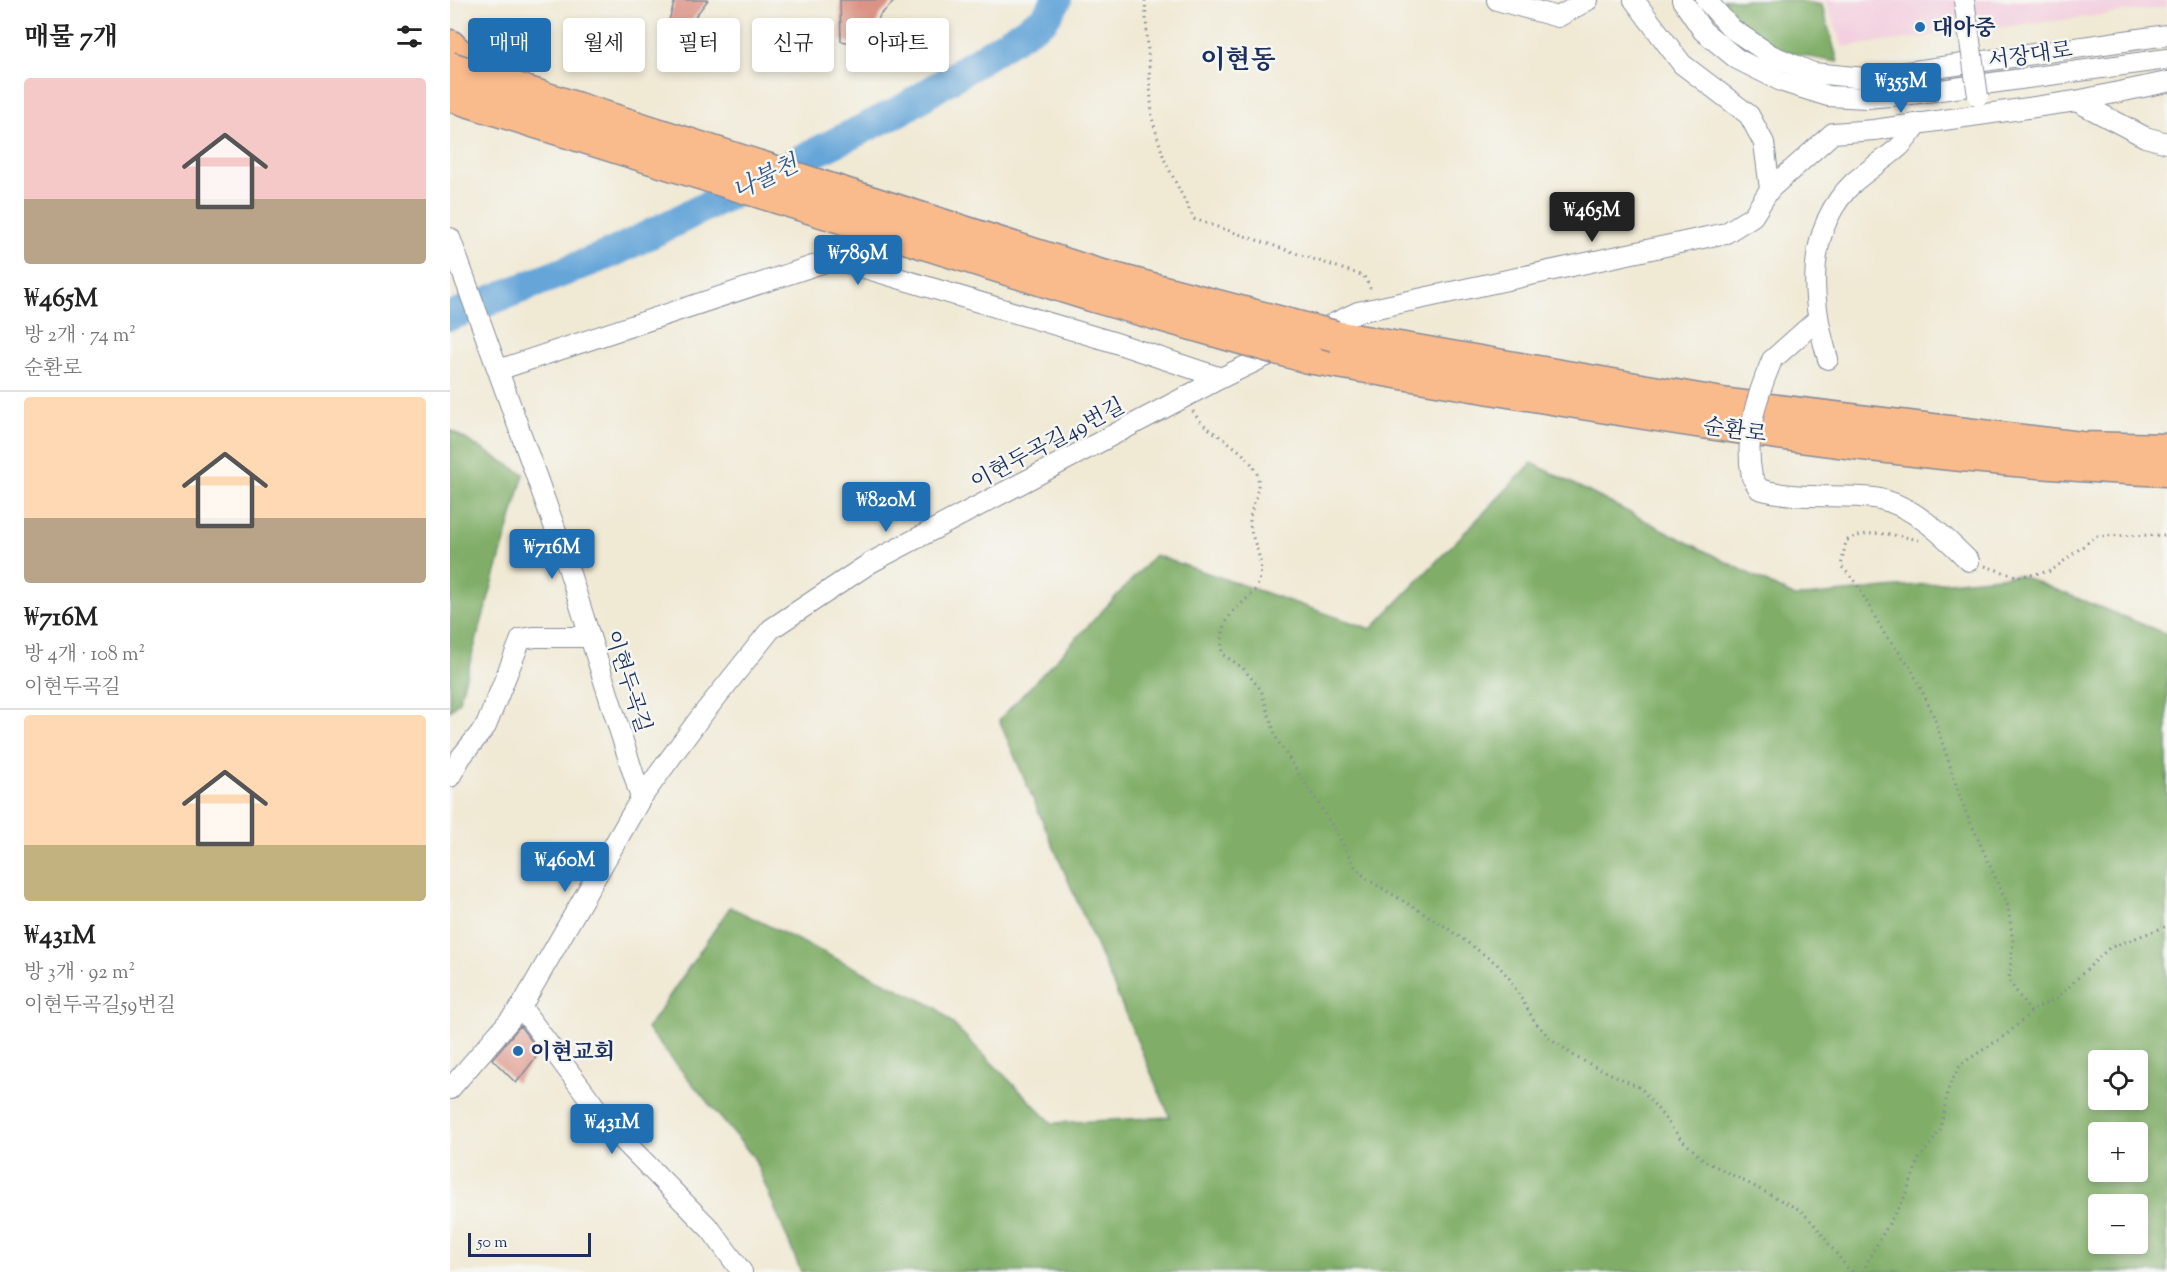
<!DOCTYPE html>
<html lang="ko">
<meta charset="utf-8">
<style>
:root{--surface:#fff;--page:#f6f6f6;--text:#222;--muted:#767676;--line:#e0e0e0;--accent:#1f6fb2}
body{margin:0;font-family:"Sorts Mill Goudy","Noto Serif KR",serif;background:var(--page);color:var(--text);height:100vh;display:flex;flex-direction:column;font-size:22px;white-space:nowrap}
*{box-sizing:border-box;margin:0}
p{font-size:20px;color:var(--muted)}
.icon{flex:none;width:33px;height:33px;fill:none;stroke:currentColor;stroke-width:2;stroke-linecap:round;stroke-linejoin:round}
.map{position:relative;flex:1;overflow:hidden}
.side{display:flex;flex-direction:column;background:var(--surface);width:450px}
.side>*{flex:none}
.guide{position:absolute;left:18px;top:18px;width:570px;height:54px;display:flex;gap:12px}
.fabs{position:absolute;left:1638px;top:1050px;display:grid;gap:12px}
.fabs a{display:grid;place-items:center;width:60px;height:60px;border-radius:6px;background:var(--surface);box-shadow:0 3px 9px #0003;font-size:30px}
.scale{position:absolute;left:18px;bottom:15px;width:123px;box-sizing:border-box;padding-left:6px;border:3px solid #1b2f5e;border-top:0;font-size:16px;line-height:21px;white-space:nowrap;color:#1b2f5e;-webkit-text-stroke:4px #f6f6f2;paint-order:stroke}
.price{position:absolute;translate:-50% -51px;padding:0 14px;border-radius:6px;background:var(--accent);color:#fff;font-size:20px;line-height:39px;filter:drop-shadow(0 2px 3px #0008)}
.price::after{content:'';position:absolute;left:50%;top:36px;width:18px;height:14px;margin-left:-9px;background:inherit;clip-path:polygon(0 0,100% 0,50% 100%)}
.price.current{background:#222;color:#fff}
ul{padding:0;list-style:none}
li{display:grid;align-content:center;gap:12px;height:318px;padding:0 24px}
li+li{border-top:2px solid var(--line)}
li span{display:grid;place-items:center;height:186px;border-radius:6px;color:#555}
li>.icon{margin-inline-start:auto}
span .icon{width:108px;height:108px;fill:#fffc;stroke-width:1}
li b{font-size:26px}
h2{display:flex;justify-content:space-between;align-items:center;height:72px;padding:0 24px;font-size:26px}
.pill{padding:0 21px;border-radius:6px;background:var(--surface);box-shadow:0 3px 9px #0003;font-size:21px;line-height:54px}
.pill.current{background:var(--accent);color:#fff}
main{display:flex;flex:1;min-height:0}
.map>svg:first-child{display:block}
.built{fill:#f3cfdf}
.forest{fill:#80ae67;stroke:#4e6e62;stroke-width:1.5;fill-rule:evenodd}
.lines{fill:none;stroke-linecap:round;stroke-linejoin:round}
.river{stroke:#65a5d8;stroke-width:30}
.building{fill:#dc9285}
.minor-casing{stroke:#868c99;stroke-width:22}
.highway-casing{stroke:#868c99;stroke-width:33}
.path{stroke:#868c99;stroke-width:3;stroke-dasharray:1.5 4.5;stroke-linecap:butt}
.minor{stroke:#fff;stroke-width:20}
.highway{stroke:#fabb8c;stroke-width:30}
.minor-bridge-casing{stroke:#868c99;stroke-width:22;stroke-linecap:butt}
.highway-bridge-casing{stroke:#868c99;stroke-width:33;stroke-linecap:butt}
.minor-bridge{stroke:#fff;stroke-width:20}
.highway-bridge{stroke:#fabb8c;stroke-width:30}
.poi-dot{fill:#1f6fb2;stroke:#f6f6f2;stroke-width:2}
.labels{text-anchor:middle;stroke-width:5;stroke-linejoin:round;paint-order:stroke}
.poi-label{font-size:22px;font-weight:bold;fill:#1b2f5e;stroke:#f6f6f2;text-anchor:start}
.street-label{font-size:22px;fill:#1b2f5e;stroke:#f6f6f2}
.water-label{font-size:24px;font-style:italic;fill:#355889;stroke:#f6f6f2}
.quarter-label{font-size:26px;font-weight:bold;fill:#1b2f5e;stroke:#f6f6f2}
</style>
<main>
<section class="side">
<h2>매물 7개<svg class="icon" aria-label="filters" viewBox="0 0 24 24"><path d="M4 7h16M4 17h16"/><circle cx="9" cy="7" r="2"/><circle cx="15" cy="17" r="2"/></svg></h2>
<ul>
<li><span style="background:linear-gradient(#f6c9c9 65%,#b9a48a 0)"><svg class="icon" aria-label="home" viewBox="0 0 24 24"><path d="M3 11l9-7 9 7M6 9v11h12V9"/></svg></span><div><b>₩465M</b><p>방 2개 · 74 m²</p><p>순환로</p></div></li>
<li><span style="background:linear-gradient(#ffd9b3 65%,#b9a48a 0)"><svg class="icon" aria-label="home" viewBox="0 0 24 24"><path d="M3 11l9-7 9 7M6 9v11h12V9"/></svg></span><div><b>₩716M</b><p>방 4개 · 108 m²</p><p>이현두곡길</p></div></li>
<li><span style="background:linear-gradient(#ffd9b3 70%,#c2b280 0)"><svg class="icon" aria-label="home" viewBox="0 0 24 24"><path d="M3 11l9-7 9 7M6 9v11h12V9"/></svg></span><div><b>₩431M</b><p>방 3개 · 92 m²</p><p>이현두곡길59번길</p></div></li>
</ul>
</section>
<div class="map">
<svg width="1717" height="1272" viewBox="0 0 1717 1272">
<rect width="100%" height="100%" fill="#f6f6f2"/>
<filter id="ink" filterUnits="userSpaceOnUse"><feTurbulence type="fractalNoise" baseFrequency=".0167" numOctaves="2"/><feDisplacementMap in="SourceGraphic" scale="12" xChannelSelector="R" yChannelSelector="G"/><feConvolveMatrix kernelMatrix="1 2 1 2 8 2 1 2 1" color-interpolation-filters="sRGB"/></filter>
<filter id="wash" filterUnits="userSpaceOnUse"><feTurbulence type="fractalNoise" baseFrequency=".008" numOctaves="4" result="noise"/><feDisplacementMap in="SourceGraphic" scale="24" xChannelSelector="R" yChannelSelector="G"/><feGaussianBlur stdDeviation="1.35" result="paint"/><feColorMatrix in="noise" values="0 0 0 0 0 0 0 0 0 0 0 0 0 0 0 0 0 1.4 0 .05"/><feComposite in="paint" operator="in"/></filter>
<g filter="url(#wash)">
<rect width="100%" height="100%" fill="#f0e9d4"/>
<path class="built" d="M1375 0H1717V7L1393 47Z"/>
<g class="forest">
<path d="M1273 0H1344L1372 5 1388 62C1334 53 1306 47 1273 0Z"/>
<path d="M0 430 74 474 9 701 0 711Z"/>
<path d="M1082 463 1345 597 1569 575 1717 634V1272H351L304 1158 197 1029 280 907 486 1007 602 1123 720 1117 549 720 705 555 921 629ZM1688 1060V1100H1648V1060ZM1688 1132V1172H1648V1132ZM1688 1204V1244H1648V1204Z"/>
</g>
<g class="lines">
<path class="river" d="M0 316 162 253 453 109 594 19 607 0"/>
</g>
<g id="blocks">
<g class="building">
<path d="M225 0H258L233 32 217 27Z"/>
<path d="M390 0H446L430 15 417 46 391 41Z"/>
<path d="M70 1026 90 1052 66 1083 42 1059Z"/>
</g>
</g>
</g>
<g filter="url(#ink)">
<use href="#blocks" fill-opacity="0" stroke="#868c99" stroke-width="1.5"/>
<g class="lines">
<defs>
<g id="minor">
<path d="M1047 0 1108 17 1138 0"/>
<path d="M1232 0 1253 31 1287 59 1333 82 1378 96 1417 98 1461 94 1717 59"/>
<path d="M1256 0 1282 29 1321 55 1363 73 1415 78 1717 35"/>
<path d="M1626 101 1717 82"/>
<path d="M1320 189 1383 133 1424 130 1626 101 1695 137 1717 143"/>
<path d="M0 238 110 542 191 798"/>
<path d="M866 332 908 312 1276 233 1303 216 1320 189 1314 143 1299 115 1232 64 1184 0"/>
<path d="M1378 359C1360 299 1355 229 1404 182 1418 170 1434 160 1448 148 1456 141 1462 131 1469 123"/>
<path d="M1322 360 1368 319"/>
<path d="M48 370 384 259 663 342 771 378"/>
<path d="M1302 477 1309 489C1347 500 1386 494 1424 498 1461 503 1494 536 1519 561"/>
<path d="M0 777 11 757 36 726 71 639 85 637H140"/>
<path d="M71 1007 161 1128 261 1230 292 1272"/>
<path d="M0 1089 71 1007 191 798 249 719 321 629 420 563 771 378 831 349"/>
</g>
<g id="highway">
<path d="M0 45 32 77"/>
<path d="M885 336 1278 404 1631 447 1717 449"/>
<path d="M858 358C1143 406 1427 459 1717 471"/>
</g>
</defs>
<use href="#minor" class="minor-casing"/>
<use href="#highway" class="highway-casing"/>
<g class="path">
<path d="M695 0 702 118 714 159 744 219 914 276 922 292"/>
<path d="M743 411C755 435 794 443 807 474 812 487 801 506 800 519 799 539 814 554 810 577 805 607 768 601 772 654L793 668 811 690 827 740 884 828 906 868 917 879 993 925 1047 964 1059 978 1085 1022 1100 1038 1127 1058 1191 1088 1231 1139 1255 1161 1350 1210 1364 1224 1398 1269 1404 1272"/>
<path d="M1469 540C1444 535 1419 528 1396 541L1391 566 1405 581 1435 635 1460 666 1483 714 1512 803 1558 906 1563 942 1559 981 1582 1014"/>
<path d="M1535 566 1568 577 1601 571 1646 536 1717 535"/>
<path d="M1413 1272 1419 1258 1455 1196 1469 1159 1490 1131 1499 1086 1511 1064 1556 1035 1586 1008 1606 999 1659 948 1717 926"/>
</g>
<use href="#minor" class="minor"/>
<use href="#highway" class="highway"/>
<defs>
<g id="minor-bridge">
<path d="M1514 0 1528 96"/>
<path d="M1302 477C1294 436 1306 398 1322 360"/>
</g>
<g id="highway-bridge">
<path d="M0 67 645 273 885 336"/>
<path d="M0 96 644 297 858 358"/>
</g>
</defs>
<use href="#minor-bridge" class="minor-bridge-casing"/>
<use href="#highway-bridge" class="highway-bridge-casing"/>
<use href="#minor-bridge" class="minor-bridge"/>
<use href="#highway-bridge" class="highway-bridge"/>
</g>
</g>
<g class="poi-dot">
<circle cx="1470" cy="27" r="6"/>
<circle cx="68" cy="1051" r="6"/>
</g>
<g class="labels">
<g class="poi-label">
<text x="1482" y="35">대아중</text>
<text x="80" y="1059">이현교회</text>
</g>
<g class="street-label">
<text transform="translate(1580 54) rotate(-8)" y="8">서장대로</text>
<text transform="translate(1285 429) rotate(8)" y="8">순환로</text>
<text transform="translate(597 443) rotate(-28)" y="8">이현두곡길49번길</text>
<text transform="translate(179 681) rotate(72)" y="8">이현두곡길</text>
</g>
<g class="water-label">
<text transform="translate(315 177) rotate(-26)" y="8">나불천</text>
</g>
<g class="quarter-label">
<text x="788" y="68">이현동</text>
</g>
</g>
</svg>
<div class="fabs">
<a><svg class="icon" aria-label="locate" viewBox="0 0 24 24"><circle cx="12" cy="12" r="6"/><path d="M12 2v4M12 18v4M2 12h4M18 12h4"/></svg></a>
<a>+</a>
<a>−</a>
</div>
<div class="scale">50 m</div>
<b class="price" style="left:1451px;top:114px">₩355M</b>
<b class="price current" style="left:1142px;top:243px">₩465M</b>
<b class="price" style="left:408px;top:286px">₩789M</b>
<b class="price" style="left:436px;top:533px">₩820M</b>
<b class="price" style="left:102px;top:580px">₩716M</b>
<b class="price" style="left:115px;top:893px">₩460M</b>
<b class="price" style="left:162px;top:1155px">₩431M</b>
<div class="guide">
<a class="pill current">매매</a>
<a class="pill">월세</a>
<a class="pill">필터</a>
<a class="pill">신규</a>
<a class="pill">아파트</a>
</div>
</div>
</main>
